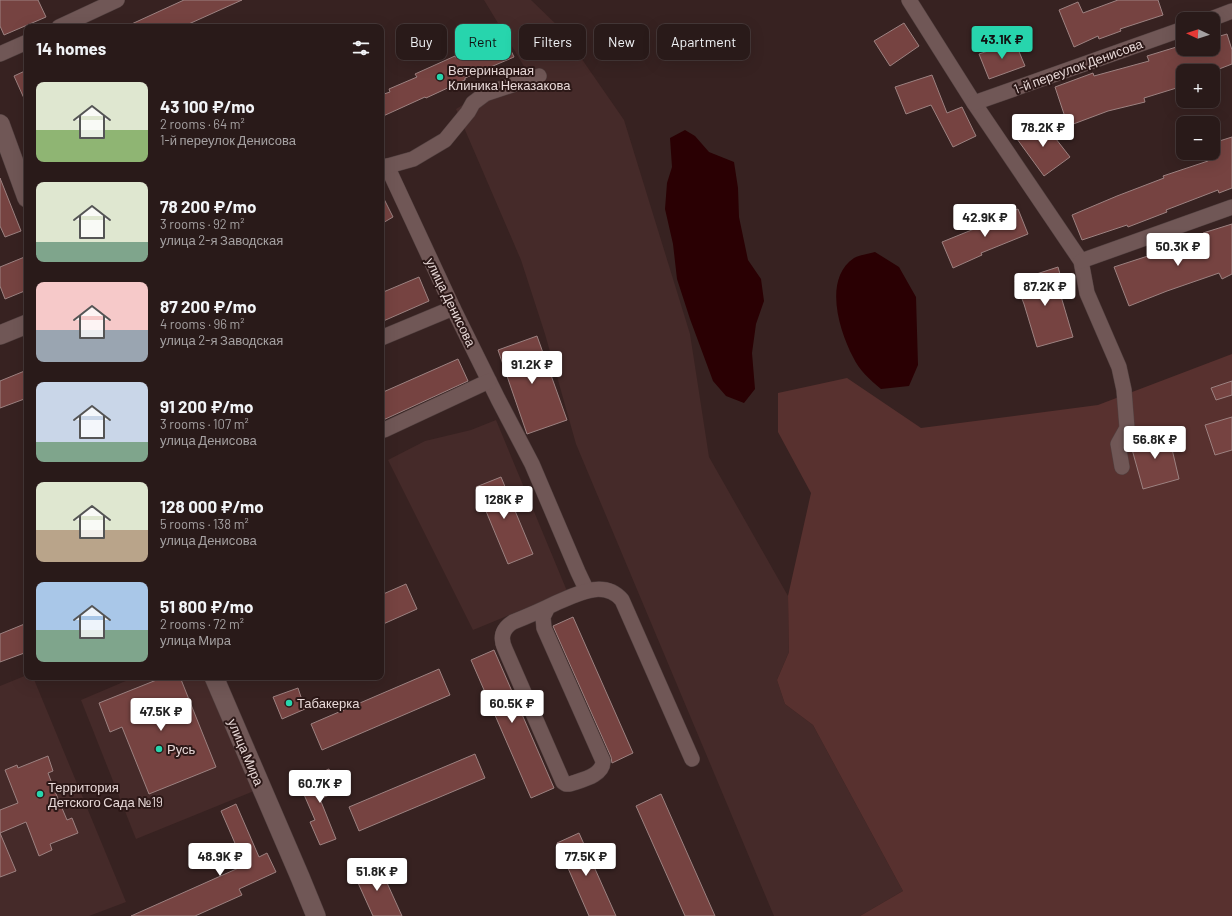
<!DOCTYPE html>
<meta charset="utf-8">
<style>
:root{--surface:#291a19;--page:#352726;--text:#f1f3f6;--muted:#a5a1a2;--line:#453838;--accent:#27d5ad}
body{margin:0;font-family:Barlow,sans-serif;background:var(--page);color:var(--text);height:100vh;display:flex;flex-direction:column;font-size:15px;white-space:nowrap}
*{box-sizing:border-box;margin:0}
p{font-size:13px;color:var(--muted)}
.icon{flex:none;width:22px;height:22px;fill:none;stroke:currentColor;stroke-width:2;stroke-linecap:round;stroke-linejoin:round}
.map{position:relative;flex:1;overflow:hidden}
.details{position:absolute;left:24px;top:24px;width:360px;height:656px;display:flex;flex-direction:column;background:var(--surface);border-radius:8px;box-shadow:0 4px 16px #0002,0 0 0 1px var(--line)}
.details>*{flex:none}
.top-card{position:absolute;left:396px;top:24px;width:380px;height:36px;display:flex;gap:8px}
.needle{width:26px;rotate:274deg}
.tools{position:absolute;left:1176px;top:12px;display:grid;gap:8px}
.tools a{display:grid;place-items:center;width:44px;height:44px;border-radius:8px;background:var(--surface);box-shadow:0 4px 16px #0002,0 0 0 1px var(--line);font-size:20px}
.price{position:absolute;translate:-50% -34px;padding:0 9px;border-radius:4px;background:#fff;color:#222;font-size:13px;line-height:26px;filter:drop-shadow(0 1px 2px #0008)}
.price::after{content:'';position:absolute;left:50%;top:24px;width:12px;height:9px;margin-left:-6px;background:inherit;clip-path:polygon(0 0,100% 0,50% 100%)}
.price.on{background:var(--accent);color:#111}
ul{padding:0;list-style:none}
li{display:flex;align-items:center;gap:12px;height:100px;padding:0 12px}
li span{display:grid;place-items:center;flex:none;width:112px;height:80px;border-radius:8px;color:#555}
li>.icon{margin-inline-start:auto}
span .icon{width:48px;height:48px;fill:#fffc;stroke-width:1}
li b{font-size:17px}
h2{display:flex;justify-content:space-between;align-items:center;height:48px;padding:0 12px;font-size:17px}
.pill{padding:0 14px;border-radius:8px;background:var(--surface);box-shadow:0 4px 16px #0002,0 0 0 1px var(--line);font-size:14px;line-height:36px}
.pill.on{background:var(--accent);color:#111}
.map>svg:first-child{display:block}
.built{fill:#452a29}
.green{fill:#58312f}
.water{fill:#2a0003}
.building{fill:#764341;stroke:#9d8281}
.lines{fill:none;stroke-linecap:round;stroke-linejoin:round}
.minor-casing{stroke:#524140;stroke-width:16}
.tertiary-casing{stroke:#524140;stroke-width:20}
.minor{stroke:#705756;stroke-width:15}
.tertiary{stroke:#705756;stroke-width:19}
.poi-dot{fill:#27d5ad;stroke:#2c1817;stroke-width:1.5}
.labels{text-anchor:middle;stroke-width:4;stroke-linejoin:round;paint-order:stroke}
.street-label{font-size:13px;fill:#e8d9d8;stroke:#2c1817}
.poi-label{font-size:13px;fill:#e8d9d8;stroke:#2c1817;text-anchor:start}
</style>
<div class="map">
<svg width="1232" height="916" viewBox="0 0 1232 916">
<rect width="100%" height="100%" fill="#372221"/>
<g class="built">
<path d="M484 0H531L561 29 624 120 690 334 709 457 788 596 789 652 777 680 785 704 813 725 903 891 860 916H774L576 444 545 334 521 260 456 109 525 68Z"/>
<path d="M496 420 567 591 473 630 388 460 425 441 471 430Z"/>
<path d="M27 675V677H33L126 902 89 916H0V686Z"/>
<path d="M135 677H208L254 791 136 839 81 700Z"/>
</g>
<path class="green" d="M1232 354V916H860L903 891 813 725 785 704 777 680 789 652 788 596 811 493 778 432V393L847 378 921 428 1098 405Z"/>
<g class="water">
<path d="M685 130 695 136 709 152 734 162 738 188 739 217 748 260 761 279 764 301 756 324 752 353 755 389 744 403 726 396 713 381 690 319 677 279 673 244 665 209 667 183 672 167 670 138Z"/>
<path d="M875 252 899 267 916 297 918 365 909 386 881 389C870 380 859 370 853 357 839 330 823 279 854 258 859 255 868 254 875 252Z"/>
</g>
<g class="building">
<path d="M0 0H38L46 17 4 35 0 26Z"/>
<path d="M184 0H242L182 27H125Z"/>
<path d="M1118 0H1158L1163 15 1120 29 1121 31 1099 39 1098 36 1074 47 1059 10 1078 2 1083 13Z"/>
<path d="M904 23 919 46 890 66 874 41Z"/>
<path d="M1227 34 1232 50V64L1214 71H1183V86L1144 98 1145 102 1108 111 1068 126 1055 87 1093 73 1094 76 1149 61 1147 56 1183 45V49H1213V38Z"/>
<path d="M504 36 514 57 465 78V80L426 98 425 97 381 117V95L390 92 389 89 417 77 415 74 455 56V57Z"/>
<path d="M1015 42 1025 66 989 79 979 54Z"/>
<path d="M27 70V105L14 76Z"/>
<path d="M932 75 947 113 962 107 976 136 953 147 931 105 906 114 895 87Z"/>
<path d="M1042 121 1070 157 1044 176 1017 139Z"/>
<path d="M1232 137V188L1219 193 1218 190 1166 210 1167 212 1128 227 1127 225 1082 240 1072 215 1117 196 1164 178 1163 176 1208 161 1205 153H1213V143Z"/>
<path d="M0 178 21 231 5 237 0 226Z"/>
<path d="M381 193 393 217 381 224Z"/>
<path d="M1018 209 1028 234 981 253 982 255 953 268 942 242 984 225 983 223Z"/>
<path d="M1232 224V274L1222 279 1219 273 1167 291 1129 306 1114 267 1154 254 1155 257 1206 241 1203 233Z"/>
<path d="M27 256V290L5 299 0 286V267Z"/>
<path d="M1058 267 1065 292 1060 293 1073 337 1037 347 1024 304 1015 281Z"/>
<path d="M419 277 429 301 381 322V293Z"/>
<path d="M537 336 567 420 527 434 498 350Z"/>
<path d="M458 359 468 381 381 421V393Z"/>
<path d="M27 370V398L0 408V381Z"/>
<path d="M1232 381V395L1216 400 1211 388Z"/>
<path d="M1232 417V450L1215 455 1205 425Z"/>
<path d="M1168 432 1179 479 1143 489 1130 442Z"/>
<path d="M501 477 533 554 508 564 476 487Z"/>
<path d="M406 584 417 609 381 625V595Z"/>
<path d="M573 617 633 753 612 763 611 757 553 626Z"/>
<path d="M27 623V652L0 662V634Z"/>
<path d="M494 650 554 788 531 798 471 660Z"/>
<path d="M439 669 450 695 322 750 311 724Z"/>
<path d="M164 677H180L216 767 149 794 122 727 110 732 99 703Z"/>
<path d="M298 688 305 709 282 719 273 697Z"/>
<path d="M475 754 485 778 359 831 349 807Z"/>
<path d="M48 756 53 771 48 773 54 789 67 820 72 818 78 833 50 844 52 850 39 856 26 822 0 833V810L18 803 5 770 17 765 18 768Z"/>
<path d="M329 769 338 791 320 799 336 839 320 845 310 822 315 820 299 783Z"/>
<path d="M661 794 715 916H685L636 806Z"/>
<path d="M236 804 259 857 267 853 276 872 239 889 242 895 195 916H131L243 866V865L244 864 221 811Z"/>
<path d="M0 833 16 871 0 877Z"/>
<path d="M579 833 616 916H589L557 843Z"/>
<path d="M378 863 402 916H373L354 874Z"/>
</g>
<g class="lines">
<defs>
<g id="minor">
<path d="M909 0 974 103 1081 261 1087 293 1119 367 1124 390 1127 428 1118 444 1122 467"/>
<path d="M1211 19 1232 11"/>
<path d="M59 27 117 0"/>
<path d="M0 54 27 42"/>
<path d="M974 103 1183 29"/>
<path d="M387 166 453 308 498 399 532 464 578 572 587 591"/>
<path d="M381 168 413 159 445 140 468 112 473 103 485 94 539 76"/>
<path d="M1081 261 1232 207"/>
<path d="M381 338 453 308"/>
<path d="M384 430 489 381"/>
<path d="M548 607 543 617 544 628 603 761C603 776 581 780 570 784H566L563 782 505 649C500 638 502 629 513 622 528 616 542 610 556 603 577 594 604 579 622 600L692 759"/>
</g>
<g id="tertiary">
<path d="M0 124 27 198"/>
<path d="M0 335 27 324"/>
<path d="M214 677 300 877 316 916"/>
</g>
</defs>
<use href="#minor" class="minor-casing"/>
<use href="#tertiary" class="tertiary-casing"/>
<use href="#minor" class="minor"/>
<use href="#tertiary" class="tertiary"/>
</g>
<g class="poi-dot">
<circle cx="440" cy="77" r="4"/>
<circle cx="289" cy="703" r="4"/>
<circle cx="159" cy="749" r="4"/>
<circle cx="40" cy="794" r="4"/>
</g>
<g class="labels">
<g class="street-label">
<text transform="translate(1078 66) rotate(-20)" y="5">1-й переулок Денисова</text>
<text transform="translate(451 302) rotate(64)" y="5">улица Денисова</text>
<text transform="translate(246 752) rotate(67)" y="5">улица Мира</text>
</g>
<g class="poi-label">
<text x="448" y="75">Ветеринарная<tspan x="448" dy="15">Клиника Неказакова</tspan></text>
<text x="297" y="708">Табакерка</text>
<text x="167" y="754">Русь</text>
<text x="48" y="792">Территория<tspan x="48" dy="15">Детского Сада №19</tspan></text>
</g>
</g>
</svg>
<div class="tools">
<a><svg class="needle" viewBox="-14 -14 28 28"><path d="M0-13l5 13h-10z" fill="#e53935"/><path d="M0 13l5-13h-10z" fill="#a5a1a2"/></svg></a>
<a>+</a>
<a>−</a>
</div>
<b class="price on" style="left:1002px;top:60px">43.1K ₽</b>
<b class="price" style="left:1043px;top:148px">78.2K ₽</b>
<b class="price" style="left:985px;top:238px">42.9K ₽</b>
<b class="price" style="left:1178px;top:267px">50.3K ₽</b>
<b class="price" style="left:1045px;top:307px">87.2K ₽</b>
<b class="price" style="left:532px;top:385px">91.2K ₽</b>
<b class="price" style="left:1155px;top:460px">56.8K ₽</b>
<b class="price" style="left:504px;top:520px">128K ₽</b>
<b class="price" style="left:512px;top:724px">60.5K ₽</b>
<b class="price" style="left:161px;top:732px">47.5K ₽</b>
<b class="price" style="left:320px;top:804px">60.7K ₽</b>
<b class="price" style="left:220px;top:877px">48.9K ₽</b>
<b class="price" style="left:586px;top:877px">77.5K ₽</b>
<b class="price" style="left:377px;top:892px">51.8K ₽</b>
<div class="top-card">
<a class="pill">Buy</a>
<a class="pill on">Rent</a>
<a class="pill">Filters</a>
<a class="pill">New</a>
<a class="pill">Apartment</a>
</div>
<section class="details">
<h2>14 homes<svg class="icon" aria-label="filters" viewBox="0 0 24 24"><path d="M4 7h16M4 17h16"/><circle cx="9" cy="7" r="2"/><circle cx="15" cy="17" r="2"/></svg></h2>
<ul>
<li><span style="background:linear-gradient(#dfe7d0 60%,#8fb573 0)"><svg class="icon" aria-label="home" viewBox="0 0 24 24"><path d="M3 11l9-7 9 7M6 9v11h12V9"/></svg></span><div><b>43 100 ₽/mo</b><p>2 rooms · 64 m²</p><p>1-й переулок Денисова</p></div></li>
<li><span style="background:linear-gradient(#dfe7d0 75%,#7fa58c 0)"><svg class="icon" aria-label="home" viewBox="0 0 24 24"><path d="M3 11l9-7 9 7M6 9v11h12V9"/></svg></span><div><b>78 200 ₽/mo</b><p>3 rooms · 92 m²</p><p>улица 2-я Заводская</p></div></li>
<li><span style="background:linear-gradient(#f6c9c9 60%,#9aa5b1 0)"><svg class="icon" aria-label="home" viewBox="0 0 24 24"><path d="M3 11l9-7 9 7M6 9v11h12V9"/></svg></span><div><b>87 200 ₽/mo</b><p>4 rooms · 96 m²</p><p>улица 2-я Заводская</p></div></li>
<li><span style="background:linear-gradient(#c9d6e8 75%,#7fa58c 0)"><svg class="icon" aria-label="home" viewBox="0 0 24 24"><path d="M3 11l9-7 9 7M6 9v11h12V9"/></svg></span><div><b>91 200 ₽/mo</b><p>3 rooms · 107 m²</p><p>улица Денисова</p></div></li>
<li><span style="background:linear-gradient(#dfe7d0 60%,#b9a48a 0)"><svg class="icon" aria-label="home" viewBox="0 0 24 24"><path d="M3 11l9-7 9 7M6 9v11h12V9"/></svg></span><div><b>128 000 ₽/mo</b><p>5 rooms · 138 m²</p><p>улица Денисова</p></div></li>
<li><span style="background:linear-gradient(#a9c7e8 60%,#7fa58c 0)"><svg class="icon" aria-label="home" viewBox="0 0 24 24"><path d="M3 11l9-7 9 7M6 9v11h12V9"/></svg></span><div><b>51 800 ₽/mo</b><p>2 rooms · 72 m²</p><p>улица Мира</p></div></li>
</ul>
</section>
</div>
